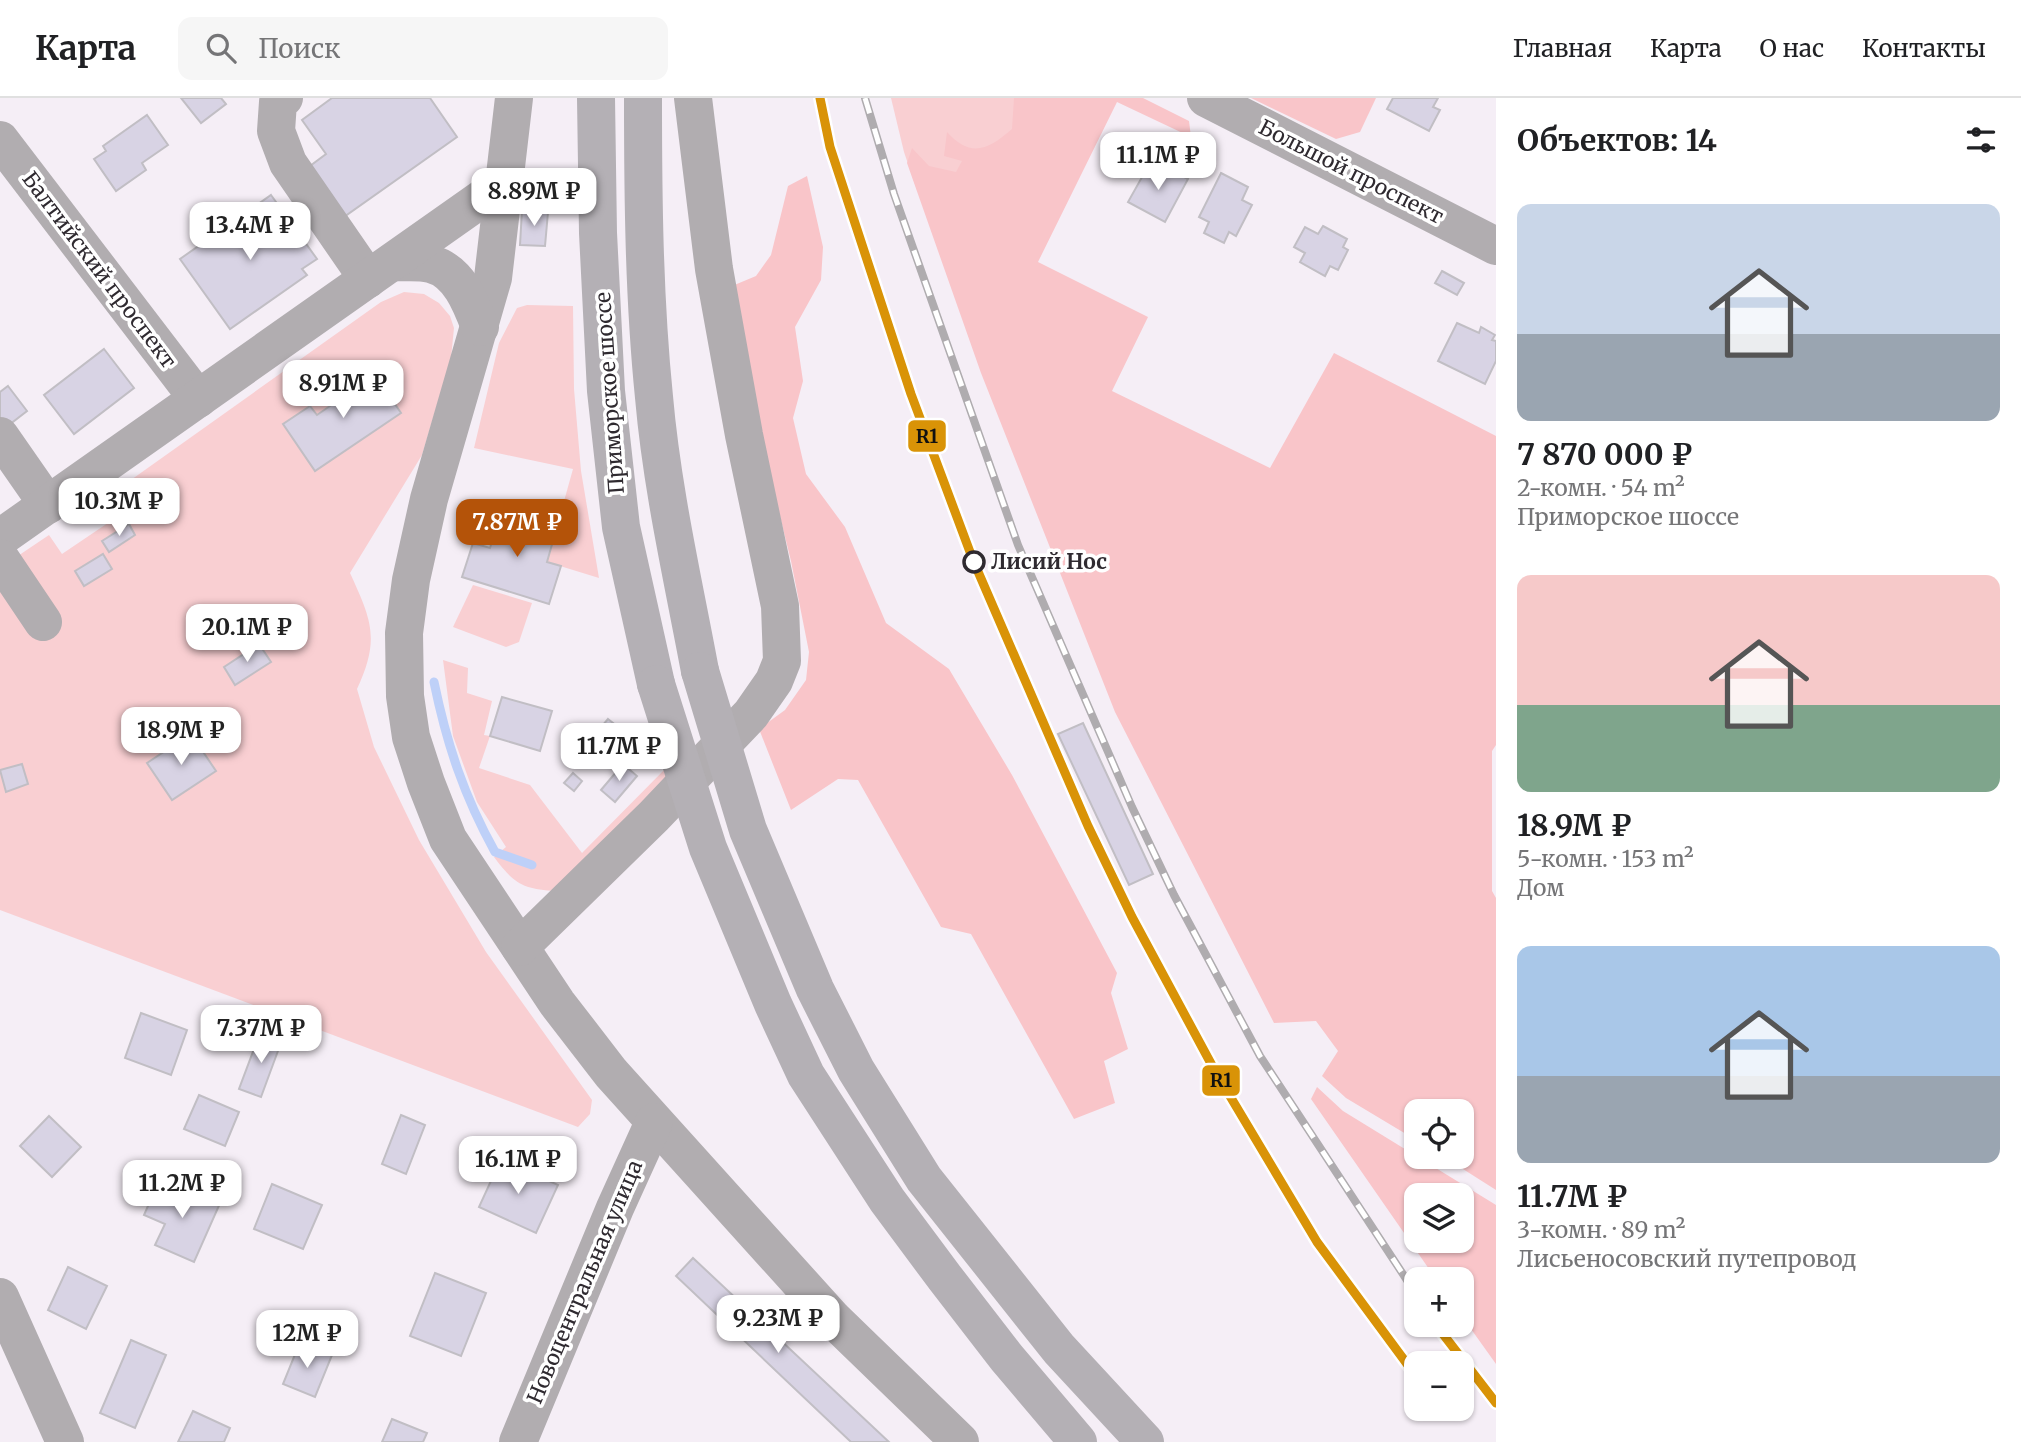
<!DOCTYPE html>
<html lang="ru">
<meta charset="utf-8">
<style>
:root{--surface:#fff;--page:#f6f6f6;--text:#202124;--muted:#757577;--line:#e0e0e0;--accent:#b45309}
body{margin:0;font-family:Merriweather,serif;background:var(--page);color:var(--text);height:100vh;display:flex;flex-direction:column;font-size:26px;white-space:nowrap}
*{box-sizing:border-box;margin:0}
p{font-size:23px;color:var(--muted)}
.icon{flex:none;width:38px;height:38px;fill:none;stroke:currentColor;stroke-width:2;stroke-linecap:round;stroke-linejoin:round}
.map{position:relative;flex:1;overflow:hidden}
.details{display:flex;flex-direction:column;background:var(--surface);width:525px}
.details>*{flex:none}
.fabs{position:absolute;left:1404px;top:1001px;display:grid;gap:14px}
.fabs a{display:grid;place-items:center;width:70px;height:70px;border-radius:14px;background:var(--surface);box-shadow:0 2px 5px #0004;font-size:35px}
.price{position:absolute;translate:-50% -60px;padding:0 16px;border-radius:14px;background:#fff;color:#222;font-size:23px;line-height:46px;filter:drop-shadow(0 2px 4px #0008)}
.price::after{content:'';position:absolute;left:50%;top:42px;width:21px;height:16px;margin-left:-10px;background:inherit;clip-path:polygon(0 0,100% 0,50% 100%)}
.price.active{background:var(--accent);color:#fff}
ul{padding:0;list-style:none}
li{display:grid;align-content:center;gap:14px;height:371px;padding:0 21px}
li span{display:grid;place-items:center;height:217px;border-radius:14px;color:#555}
li>.icon{margin-inline-start:auto}
span .icon{width:126px;height:126px;fill:#fffc;stroke-width:1}
li b{font-size:30px}
h2{display:flex;justify-content:space-between;align-items:center;height:84px;padding:0 21px;font-size:30px}
header{display:flex;align-items:center;gap:42px;box-sizing:border-box;height:98px;padding:0 35px;background:var(--surface);border-bottom:2px solid var(--line)}
header strong{font-size:33px}
nav{display:flex;gap:38px;margin-inline-start:auto;font-size:24px}
.search{width:490px;height:63px;background:var(--page);display:flex;align-items:center;gap:18px;box-sizing:border-box;padding:0 24px;border-radius:14px;color:var(--muted);font-size:26px}
main{display:flex;flex:1;min-height:0}
.map>svg:first-child{display:block}
.green{fill:#f9cfd2}
.forest{fill:#f9c5c9;fill-rule:evenodd}
.lines{fill:none;stroke-linecap:round;stroke-linejoin:round}
.stream{stroke:#bed0f8;stroke-width:9}
.building{fill:#d8d3e4;stroke:#c1bec4;stroke-width:2}
.minor{stroke:#b1adb0;stroke-width:38}
.major{stroke:#b4b0b5;stroke-width:38}
.rail-casing{stroke:#afacaf;stroke-width:8}
.rail{stroke:#fff;stroke-width:5;stroke-dasharray:16;stroke-linecap:butt}
.major-bridge{stroke:#b4b0b5;stroke-width:38}
.rail-1-casing{stroke:#fff;stroke-width:14}
.rail-1{stroke:#d99307;stroke-width:9}
.stop-dot{fill:#fff;stroke:#2f2a30;stroke-width:3.5}
.labels{text-anchor:middle;stroke-width:7;stroke-linejoin:round;paint-order:stroke}
.street-label{font-size:21px;fill:#2f2a30;stroke:#fff}
.stop-label{font-size:21px;font-weight:bold;fill:#2f2a30;stroke:#fff;text-anchor:start}
.line-badge{stroke:#fff;stroke-width:2.5}
.pale-badge-label{font-size:19px;text-anchor:middle;font-weight:bold;fill:#111}
</style>
<header>
<strong>Карта</strong>
<div class="search"><svg class="icon" aria-label="search" viewBox="0 0 24 24"><circle cx="10" cy="10" r="6"/><path d="M15 15l6 6"/></svg>Поиск</div>
<nav><a>Главная</a><a>Карта</a><a>О нас</a><a>Контакты</a></nav>
</header>
<main>
<div class="map">
<svg width="1496" height="1344" viewBox="0 0 1496 1344">
<rect width="100%" height="100%" fill="#f5eef6"/>
<g class="green">
<path d="M891 0H1040L1009 61 917 92 904 54Z"/>
<path d="M404 194 424 196 439 205 450 218 454 230 451 260 422 357 350 475C372 523 380 541 357 591L374 649 419 742 486 854 592 1002 590 1016 578 1029 0 812V470L49 437 62 456 133 408 121 389 381 204Z"/>
<path d="M527 207 573 208 574 291 581 373 599 480 547 464 573 371 474 350 499 245 517 210Z"/>
<path d="M473 487 532 505 519 544 506 549 453 529Z"/>
<path d="M443 562 468 570 467 595 492 603 484 637 490 638 479 670 530 687 582 755 668 668 673 684 556 793C523 791 514 786 494 759L506 749 477 704 453 638Z"/>
</g>
<g class="forest">
<path d="M1014 0H1143L1189 23 1191 39 1117 4 1038 164 1148 219 1112 293 1270 370 1334 255 1496 338V647L1492 653V793L1496 800V1092L1444 1059H1461V1013H1416V1042L1346 1000 1322 978 1338 953 1316 923 1274 925 1115 614 981 275 907 65 912 50 929 68 956 74 962 63 944 58 947 34C971 61 989 51 1012 31Z"/>
<path d="M1251 0H1376L1360 34 1336 41Z"/>
<path d="M807 78 823 149 821 182 795 229 803 283 793 320 806 376 845 429 886 525 949 571 1012 677 1117 875 1111 895 1128 951 1104 963 1115 1005 1074 1021 971 836 941 829 858 682 838 681 791 712 759 631 785 612 806 582 809 554 791 463 748 288 732 188 756 178 771 157 788 88Z"/>
<path d="M1317 989 1343 1013 1496 1107V1266L1461 1217V1181H1436L1311 1001ZM1461 1097V1143H1416V1097Z"/>
</g>
<g class="lines">
<path class="stream" d="M434 584C447 647 464 698 495 754L532 767"/>
</g>
<g class="building">
<path d="M181 0H221L226 6 201 25Z"/>
<path d="M332 0H430L457 39 341 121 306 71 326 56 302 22Z"/>
<path d="M1393 0H1438L1433 9 1440 12 1429 33 1387 11Z"/>
<path d="M147 17 168 47 142 65 146 72 116 93 94 61 106 53 103 48Z"/>
<path d="M1162 67 1188 81 1165 124 1128 104 1146 72 1157 77Z"/>
<path d="M1221 75 1248 89 1242 102 1252 107 1236 138 1229 134 1224 145 1204 135 1209 124 1199 119Z"/>
<path d="M271 97 317 161 302 171 307 177 230 231 180 161Z"/>
<path d="M522 112 548 114 545 148 520 147Z"/>
<path d="M1323 128 1347 141 1343 149 1348 152 1338 172 1330 168 1325 178 1300 164 1305 155 1294 149 1305 129 1318 136Z"/>
<path d="M1442 173 1464 185 1457 197 1435 185Z"/>
<path d="M1457 225 1479 235 1481 229 1495 237 1492 242 1496 243V263L1485 286 1438 263Z"/>
<path d="M104 251 134 290 74 336 44 297Z"/>
<path d="M369 268 401 315 315 373 283 326 310 308 317 317 343 299 337 289Z"/>
<path d="M8 288 27 313 5 330 0 323V294Z"/>
<path d="M502 412 557 429 547 464 561 468 549 506 462 479 473 445 490 450Z"/>
<path d="M129 426 135 437 109 454 102 443Z"/>
<path d="M103 456 112 471 84 488 75 473Z"/>
<path d="M259 546 271 564 235 587 224 569Z"/>
<path d="M502 599 552 613 540 653 490 638Z"/>
<path d="M608 621 623 633 601 659 586 647Z"/>
<path d="M1083 625 1153 776 1129 787 1058 636Z"/>
<path d="M191 636 216 673 172 702 147 665Z"/>
<path d="M22 666 28 686 6 694 0 672Z"/>
<path d="M623 666 637 678 615 704 601 692Z"/>
<path d="M573 675 582 683 574 693 564 685Z"/>
<path d="M141 915 187 932 171 977 125 960Z"/>
<path d="M260 935 282 942 261 999 239 991Z"/>
<path d="M199 997 239 1014 225 1048 184 1031Z"/>
<path d="M401 1017 425 1027 406 1076 382 1066Z"/>
<path d="M49 1018 81 1049 52 1079 20 1048Z"/>
<path d="M501 1061 558 1087 536 1135 479 1109Z"/>
<path d="M159 1083 199 1101 202 1095 221 1103 194 1164 155 1147 165 1126 144 1117Z"/>
<path d="M272 1086 322 1107 303 1151 254 1131Z"/>
<path d="M693 1160 889 1344H851L676 1178Z"/>
<path d="M68 1169 107 1188 86 1231 48 1212Z"/>
<path d="M435 1175 486 1195 461 1258 410 1238Z"/>
<path d="M131 1242 166 1257 135 1330 100 1315Z"/>
<path d="M300 1244 332 1257 315 1299 283 1286Z"/>
<path d="M193 1313 230 1330 224 1344H178Z"/>
<path d="M392 1321 427 1335 423 1344H382Z"/>
</g>
<g class="lines">
<g class="minor">
<path d="M284 0 278 4 276 33 288 65 368 181"/>
<path d="M514 0 493 180 429 401 411 482 404 535 405 598 411 639 426 685 448 741 557 905 611 975 833 1221 960 1344"/>
<path d="M1206 0 1496 148"/>
<path d="M0 42 198 301"/>
<path d="M393 164C405 165 419 163 431 166 459 173 471 205 480 229"/>
<path d="M0 338 48 407"/>
<path d="M0 440 504 85"/>
<path d="M0 460 43 524"/>
<path d="M520 849 654 718 751 616 774 583 782 563 780 508 744 337 714 171 693 0"/>
<path d="M0 1199 65 1344"/>
<path d="M518 1344 615 1110 654 1024"/>
</g>
<g class="major">
<path d="M596 0 598 135 606 293 621 429 656 586"/>
<path d="M643 0C643 100 644 200 654 299 662 391 683 482 700 573"/>
</g>
<defs>
<g id="rail">
<path d="M865 0 894 96 1018 447 1132 709 1174 797 1260 958 1416 1196"/>
<path d="M1436 1227 1496 1305"/>
</g>
</defs>
<use href="#rail" class="rail-casing"/>
<use href="#rail" class="rail"/>
<g class="major-bridge">
<path d="M700 573 748 732 815 891 856 972 924 1081 1059 1251 1145 1344"/>
<path d="M656 586 708 750 773 906 806 977 887 1102 945 1180 1006 1259 1078 1344"/>
</g>
<defs>
<g id="rail-1">
<path d="M820 0 830 49 911 296 973 462 1088 728 1132 819 1215 973 1317 1144 1416 1278"/>
<path d="M1436 1227 1496 1305"/>
</g>
</defs>
<use href="#rail-1" class="rail-1-casing"/>
<use href="#rail-1" class="rail-1"/>
</g>
<circle class="stop-dot" cx="974" cy="464" r="10"/>
<g class="labels">
<g class="street-label">
<text transform="translate(1351 74) rotate(27)" y="7">Большой проспект</text>
<text transform="translate(99 172) rotate(53)" y="7">Балтийский проспект</text>
<text transform="translate(610 295) rotate(-94)" y="7">Приморское шоссе</text>
<text transform="translate(585 1184) rotate(-67)" y="7">Новоцентральная улица</text>
</g>
<g class="stop-label">
<text x="991" y="471">Лисий Нос</text>
</g>
</g>
<g class="line-badge">
<rect x="907" y="321" width="40" height="34" rx="7" fill="#d99307"/>
<rect x="1201" y="966" width="40" height="33" rx="7" fill="#d99307"/>
</g>
<g class="pale-badge-label">
<text x="927" y="345">R1</text>
<text x="1221" y="989">R1</text>
</g>
</svg>
<div class="fabs">
<a><svg class="icon" aria-label="locate" viewBox="0 0 24 24"><circle cx="12" cy="12" r="6"/><path d="M12 2v4M12 18v4M2 12h4M18 12h4"/></svg></a>
<a><svg class="icon" aria-label="layers" viewBox="0 0 24 24"><path d="M12 4l9 5-9 5-9-5zM3 14l9 5 9-5"/></svg></a>
<a>+</a>
<a>−</a>
</div>
<b class="price" style="left:1158px;top:94px">11.1M ₽</b>
<b class="price" style="left:534px;top:130px">8.89M ₽</b>
<b class="price" style="left:250px;top:164px">13.4M ₽</b>
<b class="price" style="left:343px;top:322px">8.91M ₽</b>
<b class="price" style="left:119px;top:440px">10.3M ₽</b>
<b class="price active" style="left:517px;top:461px">7.87M ₽</b>
<b class="price" style="left:247px;top:566px">20.1M ₽</b>
<b class="price" style="left:181px;top:669px">18.9M ₽</b>
<b class="price" style="left:619px;top:685px">11.7M ₽</b>
<b class="price" style="left:261px;top:967px">7.37M ₽</b>
<b class="price" style="left:518px;top:1098px">16.1M ₽</b>
<b class="price" style="left:182px;top:1122px">11.2M ₽</b>
<b class="price" style="left:778px;top:1257px">9.23M ₽</b>
<b class="price" style="left:307px;top:1272px">12M ₽</b>
</div>
<section class="details">
<h2>Объектов: 14<svg class="icon" aria-label="filters" viewBox="0 0 24 24"><path d="M4 7h16M4 17h16"/><circle cx="9" cy="7" r="2"/><circle cx="15" cy="17" r="2"/></svg></h2>
<ul>
<li><span style="background:linear-gradient(#c9d6e8 60%,#9aa5b1 0)"><svg class="icon" aria-label="home" viewBox="0 0 24 24"><path d="M3 11l9-7 9 7M6 9v11h12V9"/></svg></span><div><b>7 870 000 ₽</b><p>2-комн. · 54 m²</p><p>Приморское шоссе</p></div></li>
<li><span style="background:linear-gradient(#f6c9c9 60%,#7fa58c 0)"><svg class="icon" aria-label="home" viewBox="0 0 24 24"><path d="M3 11l9-7 9 7M6 9v11h12V9"/></svg></span><div><b>18.9M ₽</b><p>5-комн. · 153 m²</p><p>Дом</p></div></li>
<li><span style="background:linear-gradient(#a9c7e8 60%,#9aa5b1 0)"><svg class="icon" aria-label="home" viewBox="0 0 24 24"><path d="M3 11l9-7 9 7M6 9v11h12V9"/></svg></span><div><b>11.7M ₽</b><p>3-комн. · 89 m²</p><p>Лисьеносовский путепровод</p></div></li>
</ul>
</section>
</main>
